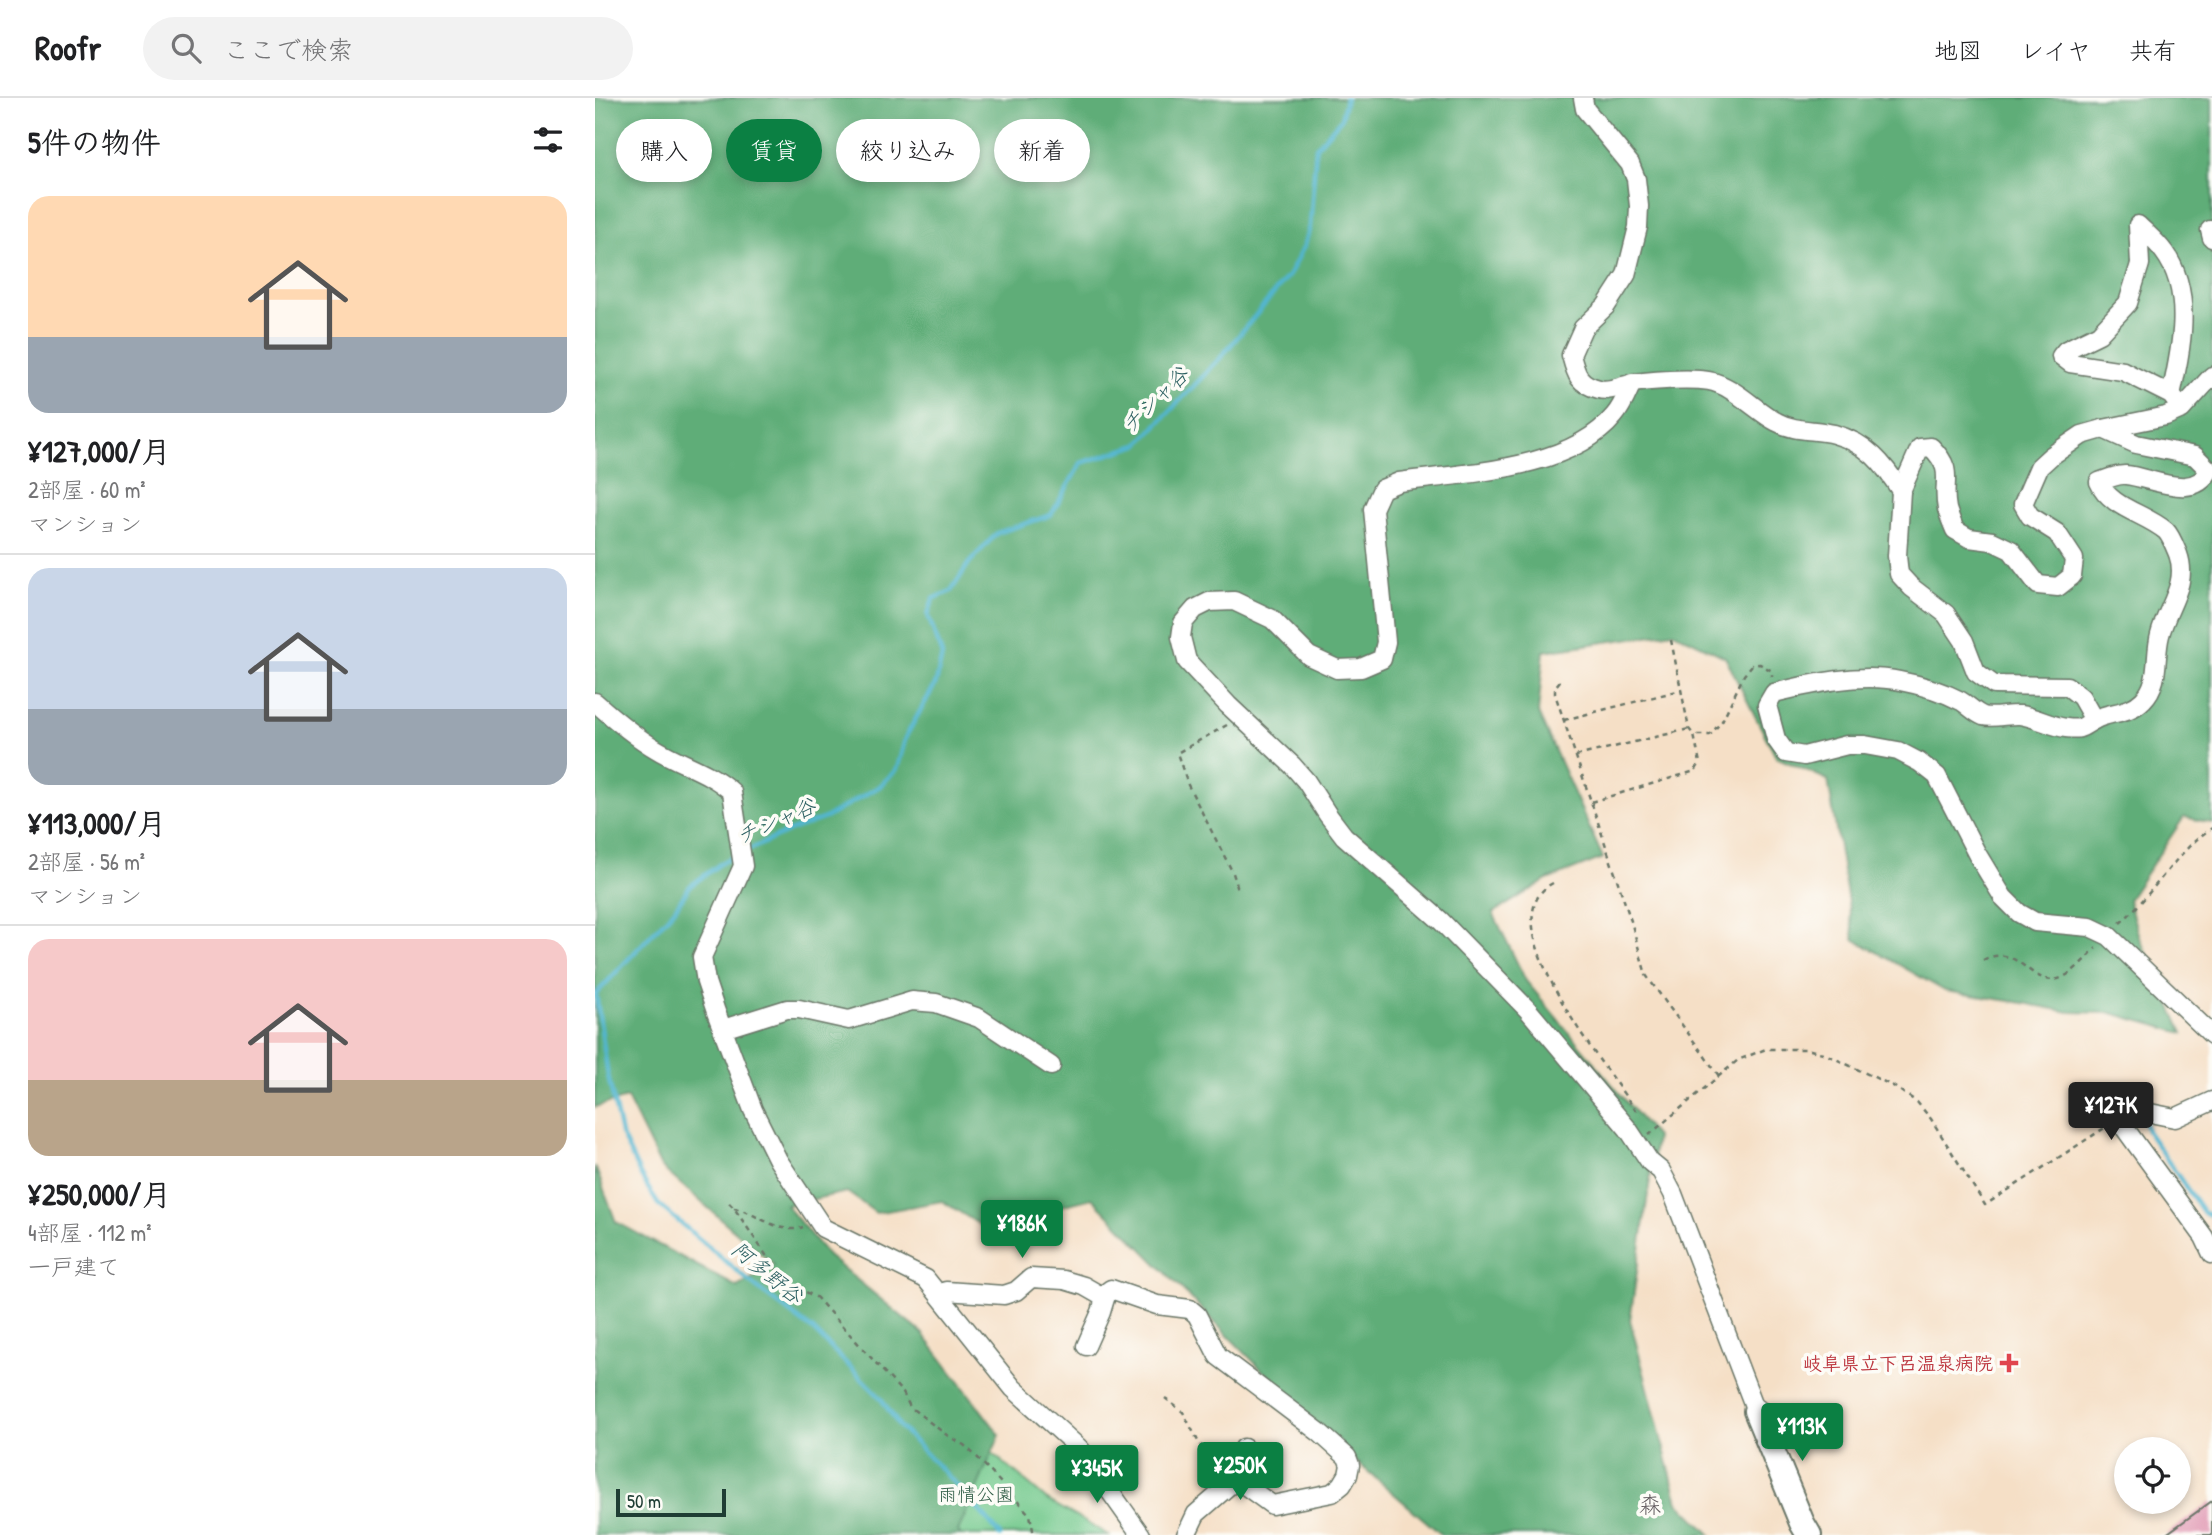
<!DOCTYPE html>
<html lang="ja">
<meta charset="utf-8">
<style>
:root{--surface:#fff;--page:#f2f2f2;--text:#202124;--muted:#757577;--line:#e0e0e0;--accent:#0b8043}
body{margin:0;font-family:"Patrick Hand","Klee One",sans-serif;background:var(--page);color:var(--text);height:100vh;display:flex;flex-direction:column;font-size:26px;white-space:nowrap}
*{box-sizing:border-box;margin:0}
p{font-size:23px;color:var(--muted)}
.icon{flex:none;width:38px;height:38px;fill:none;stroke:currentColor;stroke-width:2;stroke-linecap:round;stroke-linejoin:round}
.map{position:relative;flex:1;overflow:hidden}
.panel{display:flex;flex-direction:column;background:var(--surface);width:595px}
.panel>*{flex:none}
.banner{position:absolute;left:21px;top:21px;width:665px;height:63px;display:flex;gap:14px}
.fabs{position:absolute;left:1519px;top:1339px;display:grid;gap:14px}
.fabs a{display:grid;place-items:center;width:77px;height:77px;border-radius:50%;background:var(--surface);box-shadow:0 4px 10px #0003;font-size:35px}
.scale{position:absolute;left:21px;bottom:18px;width:110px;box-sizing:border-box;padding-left:7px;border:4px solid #1f3d34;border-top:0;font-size:19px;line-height:24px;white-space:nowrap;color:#1f3d34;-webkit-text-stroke:5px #fdfcf7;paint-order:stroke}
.price{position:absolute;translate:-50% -60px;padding:0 16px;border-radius:7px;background:var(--accent);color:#fff;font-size:23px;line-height:46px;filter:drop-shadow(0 2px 4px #0008)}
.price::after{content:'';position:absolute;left:50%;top:42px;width:21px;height:16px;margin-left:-10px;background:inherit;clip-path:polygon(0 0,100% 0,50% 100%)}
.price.active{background:#222;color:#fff}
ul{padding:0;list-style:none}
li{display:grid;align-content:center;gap:14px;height:371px;padding:0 28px}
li+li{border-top:2px solid var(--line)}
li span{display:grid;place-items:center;height:217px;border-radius:21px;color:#555}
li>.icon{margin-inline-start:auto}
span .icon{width:126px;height:126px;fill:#fffc;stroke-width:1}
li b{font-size:30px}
h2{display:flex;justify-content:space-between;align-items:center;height:84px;padding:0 28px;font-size:30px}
.chip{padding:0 24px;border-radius:32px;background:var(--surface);box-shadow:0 4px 10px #0003;font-size:24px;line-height:63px}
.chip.active{background:var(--accent);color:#fff}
header{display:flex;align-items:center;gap:42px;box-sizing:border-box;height:98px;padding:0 35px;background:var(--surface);border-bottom:2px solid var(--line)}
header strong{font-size:33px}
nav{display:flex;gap:38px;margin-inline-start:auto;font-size:24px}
.search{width:490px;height:63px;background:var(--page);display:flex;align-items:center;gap:18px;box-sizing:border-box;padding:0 24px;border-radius:38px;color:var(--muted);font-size:26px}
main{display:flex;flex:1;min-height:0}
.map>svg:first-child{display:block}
.green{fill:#73c98d;stroke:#498360;stroke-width:2}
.forest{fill:#5ead78;stroke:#3e7556;stroke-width:2}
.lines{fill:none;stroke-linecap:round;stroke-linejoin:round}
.stream{stroke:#52b6d0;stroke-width:4.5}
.building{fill:#df92af}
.street-casing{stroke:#6a7667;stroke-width:21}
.secondary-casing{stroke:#6a7667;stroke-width:28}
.path{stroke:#6a7667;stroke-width:2.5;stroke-dasharray:5 5;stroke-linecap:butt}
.street{stroke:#fff;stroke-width:18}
.secondary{stroke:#fff;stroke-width:24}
.health-dot{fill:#e0444e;stroke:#fdfcf7;stroke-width:2.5}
.labels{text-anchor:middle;stroke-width:7;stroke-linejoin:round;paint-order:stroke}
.health-label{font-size:19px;font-weight:bold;fill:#be3a42;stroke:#fdfcf7;text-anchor:end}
.park-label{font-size:19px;fill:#34604a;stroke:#fdfcf7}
.water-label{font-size:21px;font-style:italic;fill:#2e6163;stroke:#fdfcf7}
.quarter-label{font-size:23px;fill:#625b5f;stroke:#fdfcf7}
</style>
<header>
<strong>Roofr</strong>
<div class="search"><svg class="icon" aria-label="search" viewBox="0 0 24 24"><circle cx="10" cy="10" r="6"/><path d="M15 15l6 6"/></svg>ここで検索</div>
<nav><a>地図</a><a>レイヤ</a><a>共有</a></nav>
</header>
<main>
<section class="panel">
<h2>5件の物件<svg class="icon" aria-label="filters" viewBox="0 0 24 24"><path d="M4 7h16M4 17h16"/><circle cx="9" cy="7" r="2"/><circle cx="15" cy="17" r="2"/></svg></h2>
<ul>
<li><span style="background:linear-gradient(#ffd9b3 65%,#9aa5b1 0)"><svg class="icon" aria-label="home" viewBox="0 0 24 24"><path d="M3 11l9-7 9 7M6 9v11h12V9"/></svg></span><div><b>¥127,000/月</b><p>2部屋 · 60 m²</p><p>マンション</p></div></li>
<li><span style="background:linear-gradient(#c9d6e8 65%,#9aa5b1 0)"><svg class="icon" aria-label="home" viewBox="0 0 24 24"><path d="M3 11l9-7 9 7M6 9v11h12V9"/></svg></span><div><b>¥113,000/月</b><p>2部屋 · 56 m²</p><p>マンション</p></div></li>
<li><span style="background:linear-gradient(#f6c9c9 65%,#b9a48a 0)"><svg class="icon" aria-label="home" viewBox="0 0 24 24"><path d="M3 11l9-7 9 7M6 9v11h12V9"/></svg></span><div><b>¥250,000/月</b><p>4部屋 · 112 m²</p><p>一戸建て</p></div></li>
</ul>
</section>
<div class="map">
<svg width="1617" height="1437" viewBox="0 0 1617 1437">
<rect width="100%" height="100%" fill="#fdfcf7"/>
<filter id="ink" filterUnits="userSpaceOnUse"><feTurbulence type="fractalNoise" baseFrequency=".0143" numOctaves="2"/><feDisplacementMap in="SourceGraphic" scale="14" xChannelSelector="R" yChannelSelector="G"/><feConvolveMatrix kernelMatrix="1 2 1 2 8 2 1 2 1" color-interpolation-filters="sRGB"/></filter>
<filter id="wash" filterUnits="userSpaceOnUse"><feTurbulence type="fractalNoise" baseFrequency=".00686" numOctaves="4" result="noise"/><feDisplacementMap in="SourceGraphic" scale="28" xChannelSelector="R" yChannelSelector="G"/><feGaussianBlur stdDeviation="1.57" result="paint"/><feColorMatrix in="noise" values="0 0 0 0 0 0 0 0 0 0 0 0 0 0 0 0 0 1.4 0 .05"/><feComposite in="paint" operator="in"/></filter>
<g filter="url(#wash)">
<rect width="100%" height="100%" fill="#f5dfc6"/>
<path class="green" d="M368 1330 451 1401 513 1437H357Z"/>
<path class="forest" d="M0 0H1617V725L1589 719 1533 802 1544 839 1588 935 1516 915 1474 914 1428 905 1350 893 1259 841 1233 682 1181 659 1130 559 1079 534 949 553 943 615 1008 760 952 782 898 815 931 883 1061 1039 1035 1222 1083 1404 1116 1437H847L734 1340 497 1100 435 1116 409 1142 347 1103 281 1115 252 1094 191 1107 233 1158 327 1235 405 1337 363 1433 366 1437H0V1068L21 1124 142 1189 179 1167 66 1069 32 1000 0 1009Z"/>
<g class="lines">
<g class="stream">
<path d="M152 753 194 733 230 720 285 688 302 671 311 638 341 585 347 557 333 517 338 501 356 493 374 465 402 435 456 417 486 365 543 347 626 259 694 177 710 146 715 128 721 49 746 21 751 0"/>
<path d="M1 896 79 812 95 788 129 763 140 758"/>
<path d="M1 896 13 978 26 1036 46 1078 63 1106 161 1189 218 1232 285 1299 305 1329 376 1402 405 1437"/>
<path d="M1548 1019 1552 1033 1609 1115 1617 1117"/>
</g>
</g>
<g id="blocks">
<path class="building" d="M1617 1403V1437H1570Z"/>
</g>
</g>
<g filter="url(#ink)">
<use href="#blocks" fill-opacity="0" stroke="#6a7667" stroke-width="2"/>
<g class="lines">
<defs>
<g id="street">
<path d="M988 0 990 11 1035 66 1041 81 1044 108 1043 129 1031 177 1011 208 988 230 976 257C981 276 983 286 1004 291 1013 294 1026 288 1035 286 1052 282 1097 280 1114 283 1138 287 1162 314 1182 324 1200 334 1220 331 1239 336 1272 345 1289 366 1306 393"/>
<path d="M1615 132 1617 140"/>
<path d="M1037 285C1032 296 1027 309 1019 318 975 372 869 375 804 384L787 391 778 411 791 544 787 561 766 570 742 571 714 558 677 521 639 503 614 504 600 511 588 525 586 539 592 563 633 607 697 667 711 683 733 717 749 738 846 823 933 912 1033 1031 1055 1064 1066 1073 1078 1096 1161 1313"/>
<path d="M1576 297C1586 252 1599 194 1569 154 1562 144 1551 135 1543 127L1545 166 1533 205 1504 236 1471 252 1466 258 1475 265 1528 273 1576 297 1587 311"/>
<path d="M1508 331 1541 346 1600 358 1614 372C1600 404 1555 379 1531 377 1523 376 1512 381 1504 384 1515 410 1550 415 1571 433 1576 438 1580 449 1583 456 1594 486 1572 509 1565 537 1559 559 1566 584 1548 602 1533 617 1515 613 1499 622 1486 629 1489 632 1471 630 1455 628 1441 619 1425 617 1413 616 1399 621 1388 618 1380 615 1373 607 1366 603 1347 593 1326 587 1305 583 1265 575 1219 585 1179 595L1172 607 1181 641 1191 655 1209 658 1252 647H1270L1303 653 1324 664 1342 678 1382 756 1408 799 1424 815 1440 824 1495 829 1514 838 1617 937"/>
<path d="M0 604C19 621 39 638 61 651 87 667 114 673 137 694L148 768 107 859 111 884 121 914 158 1012 183 1062 228 1130 331 1181 418 1290 485 1351 546 1437"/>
<path d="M1499 622 1486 599 1472 588 1399 587 1381 574 1369 543 1351 516 1316 489 1304 476 1302 458 1306 393 1325 350 1336 349C1361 374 1346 382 1352 411 1354 418 1357 425 1360 432L1374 440 1397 443 1416 452 1443 487 1463 489 1477 478 1479 461 1462 435 1435 418 1428 406 1444 369 1456 358 1487 337 1508 331 1571 318 1587 311 1617 278"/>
<path d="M128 931 192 911H204L254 922 317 903 341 905 384 920 456 968"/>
<path d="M1617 1003 1580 1020 1540 1012 1523 1021 1609 1139 1617 1156"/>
<path d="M344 1196 351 1193 409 1197 421 1193 436 1180 469 1182 489 1188 510 1200"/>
<path d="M491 1248 506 1214 512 1194 516 1191 562 1207 595 1211 602 1217 623 1258 724 1334 752 1359 755 1367 753 1377 747 1387 737 1395 677 1407 644 1383 639 1381"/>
<path d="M591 1437 601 1416 637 1385 649 1350"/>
</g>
<path id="secondary" d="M1161 1313 1207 1425 1214 1437"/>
</defs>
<use href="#street" class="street-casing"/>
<use href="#secondary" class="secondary-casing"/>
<g class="path">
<path d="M1076 542 1094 631 1099 637"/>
<path d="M965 583 960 589V596L1036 823 1051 877 1124 978"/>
<path d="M969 622 1086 592"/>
<path d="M632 627 582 655 593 687 638 775 644 794"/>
<path d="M981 658 1094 631"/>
<path d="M996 704 1100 673 1105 665 1099 637H1115L1127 623 1149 577 1157 567 1165 566 1177 573V579"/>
<path d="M958 785C889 821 1014 973 1041 1013"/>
<path d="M1525 825C1557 798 1583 751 1617 730"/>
<path d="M1388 862C1424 844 1434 888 1463 881 1477 877 1491 860 1501 850"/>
<path d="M1054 1037 1143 962 1171 951H1211L1228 955 1298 988 1322 1004 1336 1021 1390 1107 1511 1029"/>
<path d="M134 1105 139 1110 186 1179 198 1188 221 1199 308 1295 315 1309 353 1338 369 1347 384 1361 435 1417 439 1437"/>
<path d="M139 1110C161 1114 185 1138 208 1129"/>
<path d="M570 1300 588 1314 604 1345 625 1371"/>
</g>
<use href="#street" class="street"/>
<use href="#secondary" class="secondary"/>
</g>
</g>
<path class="health-dot" d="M1410.5 1254.5h7v7h7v7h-7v7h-7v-7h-7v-7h7z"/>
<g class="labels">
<g class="health-label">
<text x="1398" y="1272">岐阜県立下呂温泉病院</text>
</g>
<g class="park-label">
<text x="381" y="1403">雨情公園</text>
</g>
<g class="water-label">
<text transform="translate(560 302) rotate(-44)" y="7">チシャ谷</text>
<text transform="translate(181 723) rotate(-23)" y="7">チシャ谷</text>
<text transform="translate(172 1175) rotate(39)" y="7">阿多野谷</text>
</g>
<g class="quarter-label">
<text x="1055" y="1415">森</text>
</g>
</g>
</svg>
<div class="fabs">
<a><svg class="icon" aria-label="locate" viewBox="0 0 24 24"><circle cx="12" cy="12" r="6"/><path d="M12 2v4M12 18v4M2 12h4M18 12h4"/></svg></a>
</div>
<div class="scale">50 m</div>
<b class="price active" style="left:1516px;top:1044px">¥127K</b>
<b class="price" style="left:427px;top:1162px">¥186K</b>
<b class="price" style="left:1207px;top:1365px">¥113K</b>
<b class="price" style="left:645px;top:1404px">¥250K</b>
<b class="price" style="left:502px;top:1407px">¥345K</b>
<div class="banner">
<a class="chip">購入</a>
<a class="chip active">賃貸</a>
<a class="chip">絞り込み</a>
<a class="chip">新着</a>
</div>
</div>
</main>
